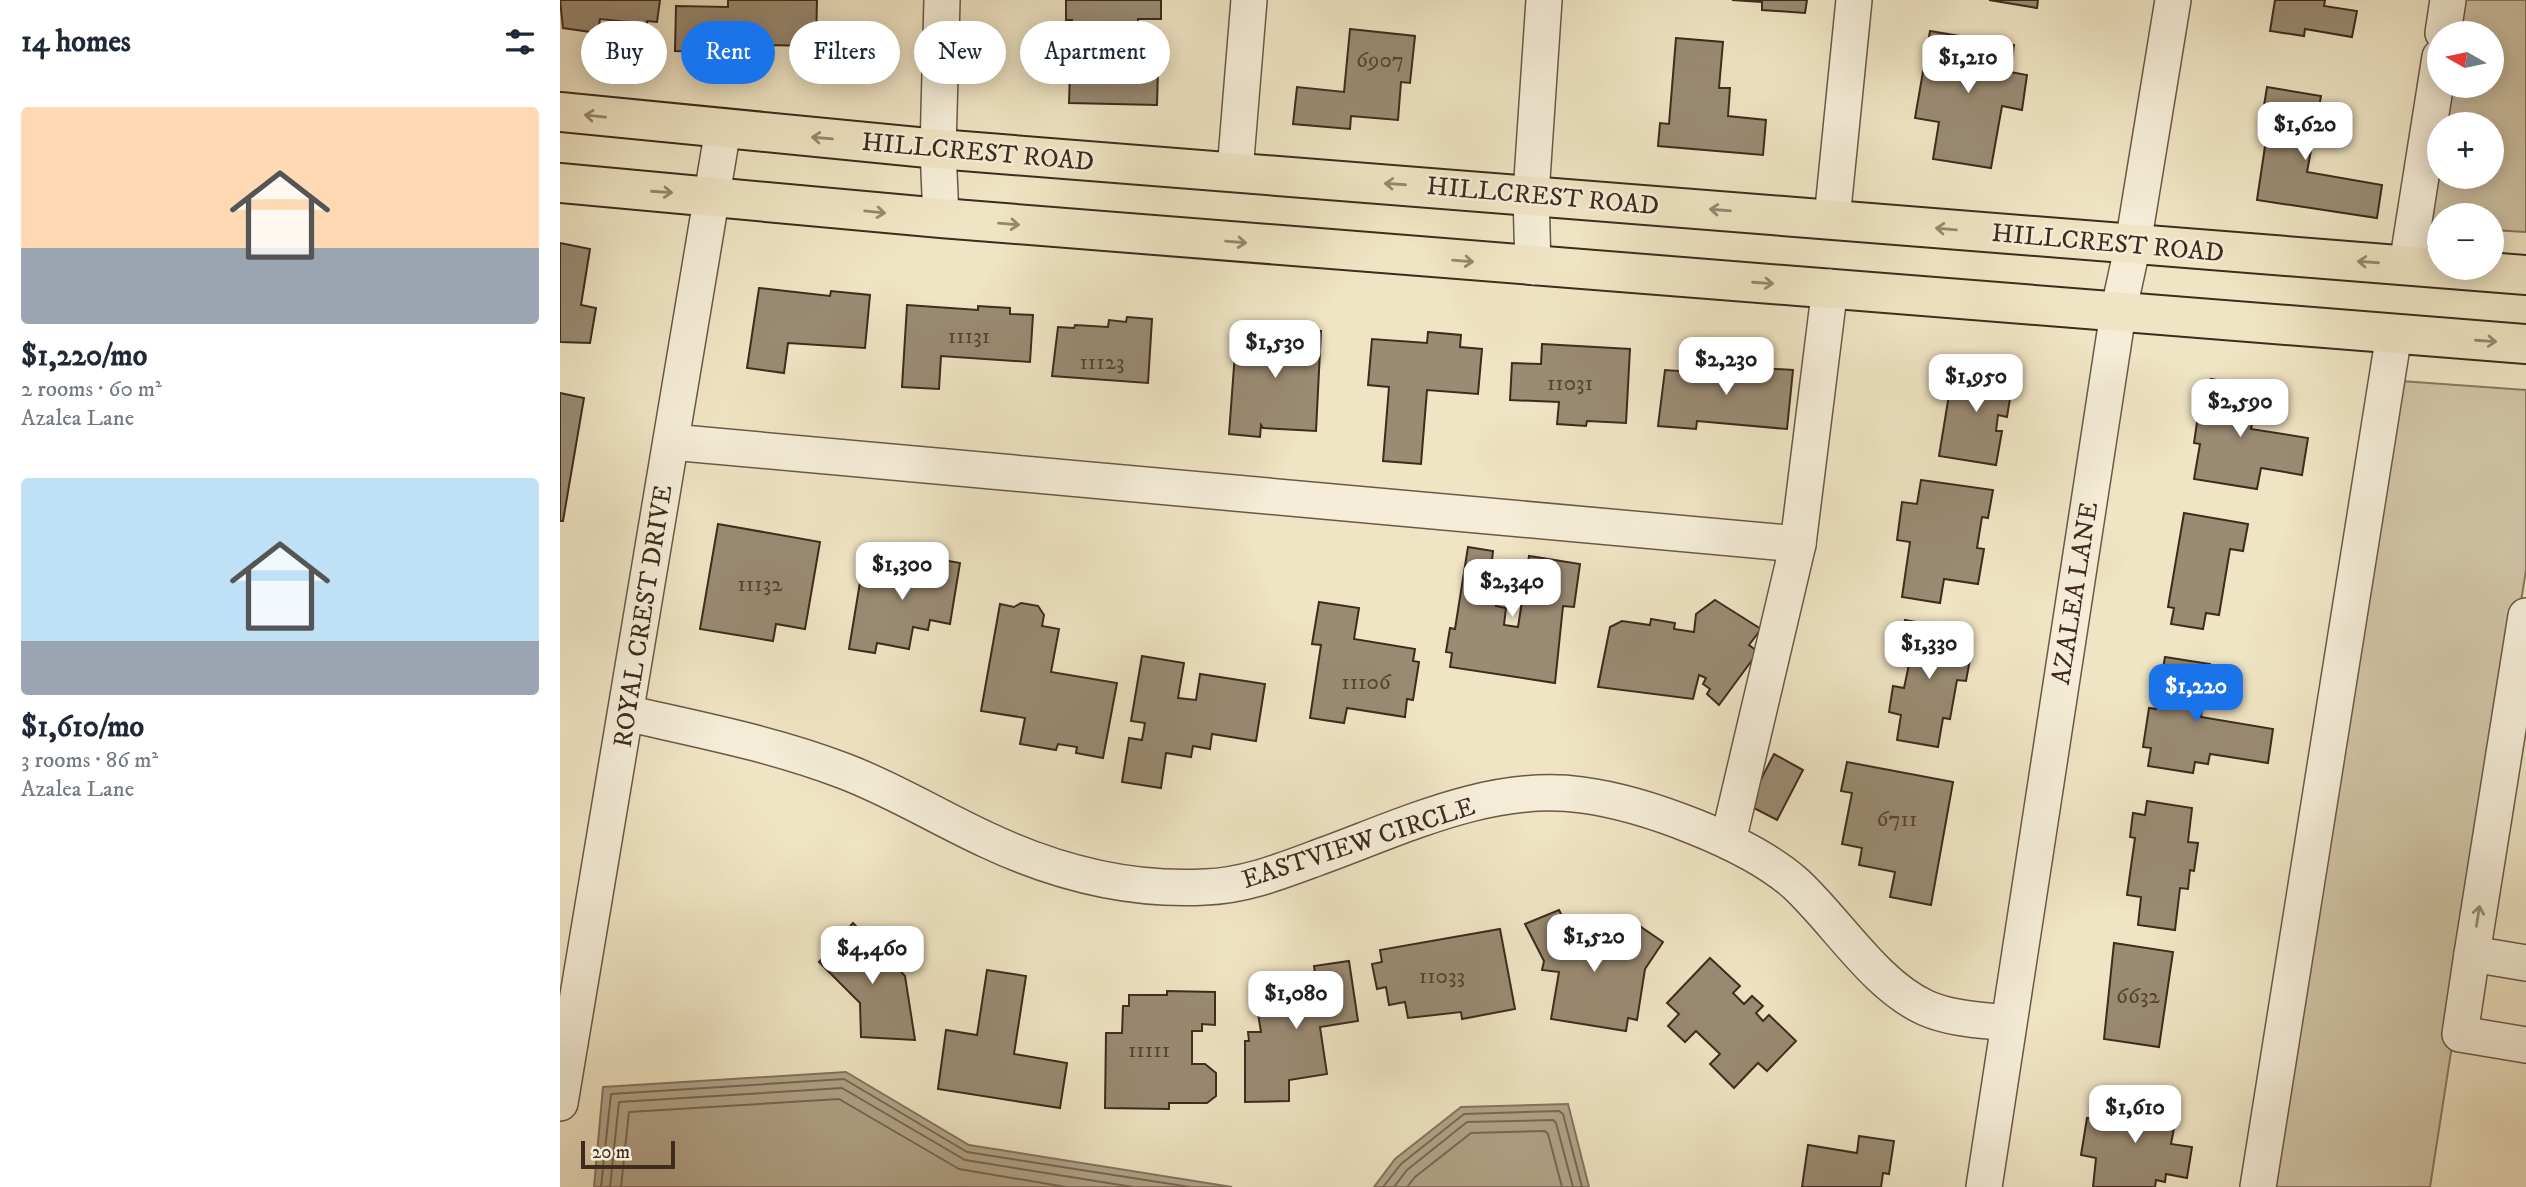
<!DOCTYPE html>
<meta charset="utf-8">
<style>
:root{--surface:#fff;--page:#f6f6f7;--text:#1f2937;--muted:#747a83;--accent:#1a73e8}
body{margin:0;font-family:"IM FELL DW Pica",serif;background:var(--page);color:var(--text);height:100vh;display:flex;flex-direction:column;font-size:26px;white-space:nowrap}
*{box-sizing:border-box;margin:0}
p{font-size:23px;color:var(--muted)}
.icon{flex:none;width:38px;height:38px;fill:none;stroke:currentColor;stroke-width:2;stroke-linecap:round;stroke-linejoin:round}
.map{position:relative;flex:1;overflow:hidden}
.side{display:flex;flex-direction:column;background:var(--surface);width:560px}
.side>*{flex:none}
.banner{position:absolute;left:21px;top:21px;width:665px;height:63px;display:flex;gap:14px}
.needle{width:46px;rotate:279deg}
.tools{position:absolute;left:1867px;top:21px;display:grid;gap:14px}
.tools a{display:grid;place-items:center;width:77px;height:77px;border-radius:50%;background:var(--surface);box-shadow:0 4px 18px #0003;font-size:35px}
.scale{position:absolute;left:21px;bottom:18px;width:94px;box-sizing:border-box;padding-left:7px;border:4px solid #3e2b1d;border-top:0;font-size:19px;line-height:24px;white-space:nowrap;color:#3e2b1d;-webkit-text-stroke:5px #f5edd8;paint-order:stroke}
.price{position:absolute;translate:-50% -60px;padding:0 16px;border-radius:14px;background:#fff;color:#222;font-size:23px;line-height:46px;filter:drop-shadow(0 2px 4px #0008)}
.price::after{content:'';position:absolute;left:50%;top:42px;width:21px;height:16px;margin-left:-10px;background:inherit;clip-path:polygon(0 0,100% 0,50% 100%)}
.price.current{background:var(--accent);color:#fff}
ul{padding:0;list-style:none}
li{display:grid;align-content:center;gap:14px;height:371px;padding:0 21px}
li span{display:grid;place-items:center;height:217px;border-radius:7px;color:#555}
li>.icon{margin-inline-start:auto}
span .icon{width:126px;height:126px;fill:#fffc;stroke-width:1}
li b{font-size:30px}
h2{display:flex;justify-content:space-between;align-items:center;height:84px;padding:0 21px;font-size:30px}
.chip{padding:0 24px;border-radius:32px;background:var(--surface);box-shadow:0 4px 18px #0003;font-size:24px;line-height:63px}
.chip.current{background:var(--accent);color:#fff}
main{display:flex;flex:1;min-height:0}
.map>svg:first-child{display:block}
.green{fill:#d1c5a7;stroke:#887862;stroke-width:2;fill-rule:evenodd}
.water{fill:#b3a58b;stroke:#84745f;stroke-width:2}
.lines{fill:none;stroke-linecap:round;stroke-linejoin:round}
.shore{stroke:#786854;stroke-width:2}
.building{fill:#9a8b73;stroke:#3e2b1d;stroke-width:2}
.minor-casing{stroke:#6a5946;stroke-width:38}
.major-casing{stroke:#3e2b1d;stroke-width:42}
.minor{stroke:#f5edd8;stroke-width:35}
.major{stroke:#efe4c3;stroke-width:38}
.oneway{stroke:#968870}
.oneway2{stroke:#9a8c7a}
.labels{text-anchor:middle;stroke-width:5;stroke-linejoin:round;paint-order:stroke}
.number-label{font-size:23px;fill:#554332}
.street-label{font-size:26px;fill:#3e2b1d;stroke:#f5edd8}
</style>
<main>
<section class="side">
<h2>14 homes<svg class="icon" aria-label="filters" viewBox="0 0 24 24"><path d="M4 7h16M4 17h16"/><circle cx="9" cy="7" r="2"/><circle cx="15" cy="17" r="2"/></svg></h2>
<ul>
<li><span style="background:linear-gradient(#ffd9b3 65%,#9aa5b1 0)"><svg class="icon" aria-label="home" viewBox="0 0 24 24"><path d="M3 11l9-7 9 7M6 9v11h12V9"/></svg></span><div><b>$1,220/mo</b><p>2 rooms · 60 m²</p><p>Azalea Lane</p></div></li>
<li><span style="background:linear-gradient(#bfe0f5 75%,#9aa5b1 0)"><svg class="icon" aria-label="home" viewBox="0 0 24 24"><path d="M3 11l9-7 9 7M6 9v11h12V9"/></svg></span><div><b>$1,610/mo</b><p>3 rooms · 86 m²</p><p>Azalea Lane</p></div></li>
</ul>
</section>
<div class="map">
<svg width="1966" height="1187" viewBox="0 0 1966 1187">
<rect width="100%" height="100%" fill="#efe4c3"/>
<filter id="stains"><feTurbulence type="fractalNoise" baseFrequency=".00286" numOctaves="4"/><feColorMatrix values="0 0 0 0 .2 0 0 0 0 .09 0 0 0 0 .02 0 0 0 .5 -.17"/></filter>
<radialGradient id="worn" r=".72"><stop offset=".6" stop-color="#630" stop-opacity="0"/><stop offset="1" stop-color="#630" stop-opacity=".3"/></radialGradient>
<g class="green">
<path d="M1899 0H1966V232L1932 230V215H1880L1879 227 1863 226 1885 86H1932V33H1893ZM1880 124H1932V177H1880Z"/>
<path d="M1827 380 1966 390V570L1870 1187H1705Z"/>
</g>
<g class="water">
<path d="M286 1072 409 1145 672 1187H34L43 1087Z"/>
<path d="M1008 1104 1029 1187H814L835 1159 901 1107Z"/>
</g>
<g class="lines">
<g class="shore">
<path d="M41 1187 51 1094 284 1079 407 1152 630 1187"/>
<path d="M50 1187 59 1102 282 1088 405 1160 573 1187"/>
<path d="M61 1187 69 1112 279 1099 399 1169 506 1187"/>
<path d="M823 1187 841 1164 904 1114 999 1111 1003 1114 1022 1187"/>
<path d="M834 1187 847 1170 907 1122 993 1120 996 1123 1013 1187"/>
<path d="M847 1187 855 1177 911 1133 985 1131 988 1134 1002 1187"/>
</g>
</g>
<g class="building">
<path d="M0 0H100L97 22 87 21V24L40 19 38 33 3 28Z"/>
<path d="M168 0H257L256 46 204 45V53L115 51 116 6 168 7Z"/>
<path d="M506 0H601V19H578L577 69 598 70 597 105 509 103 510 70H504L505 37H511L512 20H506Z"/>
<path d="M1172 0H1247L1245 13 1202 10V2Z"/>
<path d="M1429 0H1478L1477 8Z"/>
<path d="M1715 0H1765L1764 6 1797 11 1792 37 1745 29 1744 36 1710 31Z"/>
<path d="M790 29 855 36 850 83 841 82 838 120 791 116 790 129 733 124 737 87 784 92Z"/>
<path d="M1370 31 1454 45 1450 72 1467 75 1462 110 1442 106 1431 168 1373 159 1379 122 1355 118Z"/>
<path d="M1116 38 1163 42 1159 88H1170L1168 116 1206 120 1203 155 1098 146 1100 123 1109 124Z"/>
<path d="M1707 87 1761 96 1747 172 1822 185 1817 218 1697 200 1710 113 1703 112Z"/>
<path d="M0 243 30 249 21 305 36 308 30 343 0 342Z"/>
<path d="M199 288 270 296 271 291 310 295 305 348 228 343 224 373 187 368Z"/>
<path d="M347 305 418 310V306L450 308V314L473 315 470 362 381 356 379 389 342 387Z"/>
<path d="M567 317 592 319 588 383 492 376 498 327 514 328 515 325 548 327 549 320 566 322Z"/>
<path d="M677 326 761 331 756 431 703 428 701 425 700 437 669 434Z"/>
<path d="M868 332 901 335 900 347 922 349 918 394 867 390 861 464 823 461 829 387 808 385 812 339 867 343Z"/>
<path d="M982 344 1070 349 1066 423 1027 421 1026 426 997 424 999 402 950 400 952 363 981 364Z"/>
<path d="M1133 364 1233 370 1227 429 1137 421 1136 429 1098 426 1105 370 1133 372Z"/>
<path d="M1394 364 1454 373 1447 417 1438 415 1436 431H1442L1436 465 1379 456Z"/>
<path d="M1651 379 1699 387 1691 429 1748 438 1742 475 1701 468 1697 489 1634 479 1640 444 1634 443 1641 395 1647 396Z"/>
<path d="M0 393 24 398 3 521H0Z"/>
<path d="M1361 480 1433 490 1428 518 1422 517 1417 548 1424 549 1418 584 1384 579 1380 603 1342 597 1350 542 1337 540 1342 502 1357 504Z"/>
<path d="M1624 513 1688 524 1683 551 1670 549 1659 615 1646 613 1643 629 1611 624 1614 608 1608 607Z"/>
<path d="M158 524 260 542 245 629 216 624 213 641 140 629Z"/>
<path d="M908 547 933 551 932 560 937 561 933 585 940 586 936 606 946 608 944 625 958 627 969 556 1020 564 1014 607 1003 606 995 683 890 667 892 653 886 652 890 628 895 629Z"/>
<path d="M361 556 400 563 390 624 370 620 368 630 353 627 349 649 317 643 315 653 289 649 303 564 359 570Z"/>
<path d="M1155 600 1201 629 1189 645 1198 652 1159 705 1147 694 1150 689 1143 684 1146 678 1139 675 1133 699 1038 687 1050 627 1062 621 1090 625 1091 619 1115 623 1114 629 1134 632 1136 614Z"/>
<path d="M759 602 799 608 794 639 855 649 853 661 859 662 853 700 847 699 845 717 787 708 784 723 750 718 761 645 752 644Z"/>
<path d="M461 603 478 606 484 615 482 626 499 629 491 672 557 683 543 758 516 753 517 747 498 744 496 750 460 744 465 718 421 711 440 604 454 607Z"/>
<path d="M1345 620 1405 631 1402 648 1412 649 1406 681 1397 680 1390 719 1383 718 1378 747 1337 740 1341 715 1329 712 1333 686 1344 688 1351 655 1340 653Z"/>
<path d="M582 656 624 663 618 698 636 700 640 674 705 684 696 741 652 734 650 749 633 746 631 757 606 753 601 788 562 782 569 738 582 740 585 723 571 721Z"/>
<path d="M1605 657 1650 664 1641 717 1713 729 1708 763 1650 754 1648 764 1635 762 1633 773 1588 766 1591 748 1583 747 1589 708 1596 709Z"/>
<path d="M1214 754 1243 770 1217 820 1188 805Z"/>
<path d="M1287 762 1393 782 1371 905 1330 897 1335 872 1299 865 1302 848 1282 844 1292 793 1281 791Z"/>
<path d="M1587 801 1632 808 1628 842 1638 843 1634 871 1630 870 1628 889 1620 888 1615 930 1578 925 1581 897 1567 895 1575 838 1570 837 1573 813 1585 815Z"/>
<path d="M999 910 1019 950 1046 952 1045 956 1062 959 1054 954 1075 923 1103 942 1085 969 1077 1020 1068 1018 1066 1031 991 1019 999 972 982 970 984 961 965 924Z"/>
<path d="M293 923 345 976 355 1040 301 1037 300 1003 259 962Z"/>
<path d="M940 929 955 1009 902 1019 901 1012 848 1018 845 1002 829 1005 826 987 817 989 812 964 822 962 820 950Z"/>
<path d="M1554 943 1613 952 1599 1047 1544 1039Z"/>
<path d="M1150 958 1180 986 1173 993 1184 1004 1192 996 1203 1006 1196 1013 1203 1021 1209 1015 1236 1041 1207 1071 1198 1063 1174 1088 1150 1064 1160 1054 1136 1031 1125 1042 1108 1026 1119 1014 1107 1003Z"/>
<path d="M789 961 798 1021 760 1027 767 1074 729 1080V1101L685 1102V1041H689L688 1032H701L694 988 722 984 723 991 743 988 741 981 756 978 754 966Z"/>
<path d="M427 970 466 976 454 1054 507 1063 500 1108 378 1089 386 1030 417 1035Z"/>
<path d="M607 991 655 992V1025L642 1024V1031H632V1064H645L656 1073V1096L647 1103H609V1109L545 1108 546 1033H562L563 1006H569V995H607Z"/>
<path d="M1548 1095 1618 1107 1611 1144 1632 1147 1627 1178 1606 1174 1605 1182 1596 1180 1595 1187H1533L1536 1158 1521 1155 1527 1118 1543 1121Z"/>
<path d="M1299 1136 1334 1141 1329 1174 1323 1173 1321 1187H1242L1248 1145 1297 1153Z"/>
</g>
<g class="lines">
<defs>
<g id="minor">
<path d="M1883 33 1888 0"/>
<path d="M675 171 689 0"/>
<path d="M381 218 378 149 382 0"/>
<path d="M1272 219 1294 0"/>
<path d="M1847 265 1880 57"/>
<path d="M973 267 971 194 984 0"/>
<path d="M111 442 1238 544"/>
<path d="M1966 616 1912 954 1966 963"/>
<path d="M66 713C140 730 214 744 284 771 334 790 379 818 427 840 495 872 569 891 645 887 683 886 719 872 754 859 838 829 930 782 1022 795 1084 803 1189 842 1236 884 1277 922 1315 985 1366 1008 1391 1019 1421 1020 1447 1023"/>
<path d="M1168 841 1238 544 1270 287"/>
<path d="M1912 954 1900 1034 1966 1045"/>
<path d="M0 1103 163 129"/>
<path d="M1424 1187 1558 313 1573 244 1613 0"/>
<path d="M1698 1187 1834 334"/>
</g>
<g id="major">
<path d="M0 112 378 149 1966 275"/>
<path d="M0 183 381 218 1966 344"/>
</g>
</defs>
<use href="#minor" class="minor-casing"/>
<use href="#major" class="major-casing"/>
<use href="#minor" class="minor"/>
<use href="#major" class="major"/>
</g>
<defs><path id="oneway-shaft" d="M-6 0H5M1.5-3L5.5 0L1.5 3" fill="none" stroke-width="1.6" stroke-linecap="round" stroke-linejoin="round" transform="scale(1.75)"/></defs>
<g class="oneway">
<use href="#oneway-shaft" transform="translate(35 116) rotate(-174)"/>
<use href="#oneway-shaft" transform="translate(262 138) rotate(-175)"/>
<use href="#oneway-shaft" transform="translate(835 184) rotate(-176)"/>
<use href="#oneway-shaft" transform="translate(102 192) rotate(4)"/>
<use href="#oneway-shaft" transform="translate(1160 210) rotate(-175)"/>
<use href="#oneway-shaft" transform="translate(315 212) rotate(6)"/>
<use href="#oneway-shaft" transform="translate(449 224) rotate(5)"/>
<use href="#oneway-shaft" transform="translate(1386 229) rotate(-175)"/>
<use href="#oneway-shaft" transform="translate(676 242) rotate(5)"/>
<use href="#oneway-shaft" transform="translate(903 261) rotate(5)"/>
<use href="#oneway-shaft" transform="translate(1808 262) rotate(-176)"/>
<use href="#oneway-shaft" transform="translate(1203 283) rotate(4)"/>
<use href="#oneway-shaft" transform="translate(1926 341) rotate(4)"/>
</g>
<use class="oneway2" href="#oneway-shaft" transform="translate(1918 916) rotate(-81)"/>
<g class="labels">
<g class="number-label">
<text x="820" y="67">6907</text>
<text x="409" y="343">11131</text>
<text x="542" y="369">11123</text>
<text x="1010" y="390">11031</text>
<text x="200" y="591">11132</text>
<text x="806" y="689">11106</text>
<text x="1337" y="826">6711</text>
<text x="882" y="983">11033</text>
<text x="1578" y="1003">6632</text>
<text x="589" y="1057">11111</text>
</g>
<g class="street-label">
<text transform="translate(418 151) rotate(5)" y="9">HILLCREST ROAD</text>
<text transform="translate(983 195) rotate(5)" y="9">HILLCREST ROAD</text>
<text transform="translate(1548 242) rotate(5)" y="9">HILLCREST ROAD</text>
<text transform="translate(1514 593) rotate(-81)" y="9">AZALEA LANE</text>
<text transform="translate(82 616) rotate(-81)" y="9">ROYAL CREST DRIVE</text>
<text transform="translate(798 842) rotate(-18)" y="9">EASTVIEW CIRCLE</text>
</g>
</g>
<rect width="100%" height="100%" filter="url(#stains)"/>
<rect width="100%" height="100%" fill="url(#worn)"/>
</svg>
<div class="tools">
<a><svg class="needle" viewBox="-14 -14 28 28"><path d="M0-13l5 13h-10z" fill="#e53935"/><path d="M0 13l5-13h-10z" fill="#747a83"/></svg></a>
<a>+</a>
<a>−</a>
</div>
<div class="scale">20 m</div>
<b class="price" style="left:1408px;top:95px">$1,210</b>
<b class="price" style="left:1745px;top:162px">$1,620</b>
<b class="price" style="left:715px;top:380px">$1,530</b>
<b class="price" style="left:1166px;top:397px">$2,230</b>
<b class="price" style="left:1416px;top:414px">$1,950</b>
<b class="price" style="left:1680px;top:439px">$2,590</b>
<b class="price" style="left:342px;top:602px">$1,300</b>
<b class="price" style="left:952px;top:619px">$2,340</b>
<b class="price" style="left:1369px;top:681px">$1,330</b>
<b class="price current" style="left:1636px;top:724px">$1,220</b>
<b class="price" style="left:1034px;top:974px">$1,520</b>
<b class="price" style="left:312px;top:986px">$4,460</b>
<b class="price" style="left:736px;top:1031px">$1,080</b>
<b class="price" style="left:1575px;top:1145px">$1,610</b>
<div class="banner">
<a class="chip">Buy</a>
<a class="chip current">Rent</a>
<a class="chip">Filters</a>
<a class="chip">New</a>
<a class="chip">Apartment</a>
</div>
</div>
</main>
